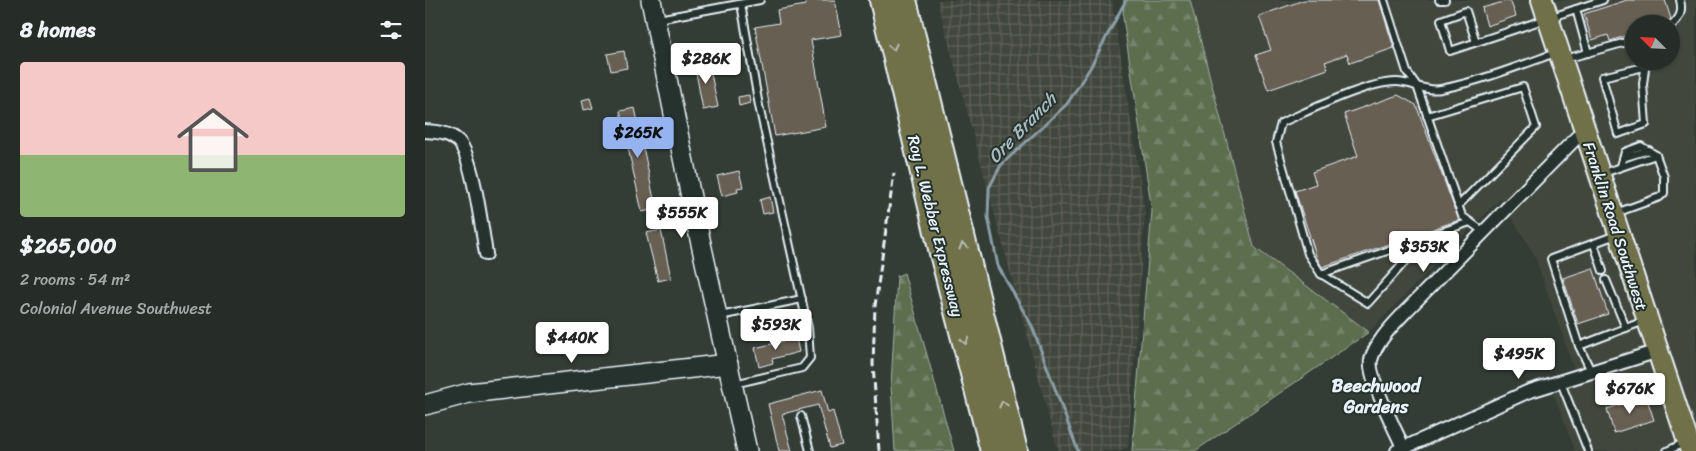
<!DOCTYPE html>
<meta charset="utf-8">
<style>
:root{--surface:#262d28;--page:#2e3530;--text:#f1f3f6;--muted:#a4a8a8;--line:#424945;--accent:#95b2f1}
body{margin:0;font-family:Sriracha,sans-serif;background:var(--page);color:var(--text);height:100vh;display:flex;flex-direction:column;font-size:19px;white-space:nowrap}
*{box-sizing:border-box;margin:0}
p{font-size:16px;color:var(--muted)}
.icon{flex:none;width:28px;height:28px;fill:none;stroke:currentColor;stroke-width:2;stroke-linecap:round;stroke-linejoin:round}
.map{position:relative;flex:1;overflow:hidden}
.details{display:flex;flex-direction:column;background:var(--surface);width:425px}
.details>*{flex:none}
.needle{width:32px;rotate:294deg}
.controls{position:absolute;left:1200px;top:15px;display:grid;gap:10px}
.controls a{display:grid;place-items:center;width:55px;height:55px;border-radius:50%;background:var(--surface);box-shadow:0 1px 4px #0004,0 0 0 1px var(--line);font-size:25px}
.price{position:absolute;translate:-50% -42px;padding:0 11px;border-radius:5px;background:#fff;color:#222;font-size:16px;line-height:32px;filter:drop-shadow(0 1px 2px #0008)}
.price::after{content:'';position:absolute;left:50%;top:30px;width:15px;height:11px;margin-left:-8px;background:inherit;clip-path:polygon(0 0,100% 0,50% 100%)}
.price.active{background:var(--accent);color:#111}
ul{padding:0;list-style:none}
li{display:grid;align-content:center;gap:10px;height:265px;padding:0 20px}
li span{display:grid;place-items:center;height:155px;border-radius:5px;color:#555}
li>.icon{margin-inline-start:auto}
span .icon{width:90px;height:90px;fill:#fffc;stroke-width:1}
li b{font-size:21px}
h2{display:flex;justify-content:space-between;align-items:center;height:60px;padding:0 20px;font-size:21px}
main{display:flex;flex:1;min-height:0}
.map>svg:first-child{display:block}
.built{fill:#43463e;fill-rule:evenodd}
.industrial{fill:url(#industrial-grid)}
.forest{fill:url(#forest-firs);stroke:#a2b0a4}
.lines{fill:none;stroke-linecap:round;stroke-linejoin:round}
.stream{stroke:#899ea6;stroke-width:3}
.building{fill:#685e53;stroke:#e8f1f8}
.lane-casing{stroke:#e8f1f8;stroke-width:10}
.street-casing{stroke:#e8f1f8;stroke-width:16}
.secondary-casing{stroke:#e8f1f8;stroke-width:22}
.primary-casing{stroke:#e8f1f8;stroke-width:24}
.highway-casing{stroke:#e8f1f8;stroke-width:28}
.lane{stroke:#26332d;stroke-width:6}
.street{stroke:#26332d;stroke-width:12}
.secondary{stroke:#26332d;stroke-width:19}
.primary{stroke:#70704a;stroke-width:20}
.highway{stroke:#70704a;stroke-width:24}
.rail{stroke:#e8f1f8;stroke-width:3;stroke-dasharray:8 4;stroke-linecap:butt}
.oneway{stroke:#b8bdb2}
.labels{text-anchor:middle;stroke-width:4;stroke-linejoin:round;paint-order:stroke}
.street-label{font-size:16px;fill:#e8f1f8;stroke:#26332d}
.water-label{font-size:18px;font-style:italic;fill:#a8b9c1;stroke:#26332d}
.neighbourhood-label{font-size:18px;font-weight:bold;fill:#e8f1f8;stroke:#26332d}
</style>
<main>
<section class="details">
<h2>8 homes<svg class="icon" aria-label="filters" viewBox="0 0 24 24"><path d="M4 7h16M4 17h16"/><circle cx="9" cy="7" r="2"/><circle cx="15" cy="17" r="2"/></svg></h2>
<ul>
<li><span style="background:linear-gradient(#f6c9c9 60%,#8fb573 0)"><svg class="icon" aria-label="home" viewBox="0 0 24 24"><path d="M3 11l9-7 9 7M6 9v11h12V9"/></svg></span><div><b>$265,000</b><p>2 rooms · 54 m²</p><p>Colonial Avenue Southwest</p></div></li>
</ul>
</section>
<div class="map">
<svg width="1271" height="451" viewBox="0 0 1271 451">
<defs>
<pattern id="industrial-grid" width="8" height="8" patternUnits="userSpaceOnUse" patternTransform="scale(1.25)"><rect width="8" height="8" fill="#43463e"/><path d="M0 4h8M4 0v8" fill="none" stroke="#5e615b"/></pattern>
<pattern id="forest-firs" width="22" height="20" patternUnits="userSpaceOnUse" patternTransform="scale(1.25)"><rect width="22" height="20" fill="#5d6e50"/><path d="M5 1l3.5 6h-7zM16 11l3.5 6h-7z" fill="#74836a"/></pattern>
</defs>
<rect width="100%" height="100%" fill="#333c35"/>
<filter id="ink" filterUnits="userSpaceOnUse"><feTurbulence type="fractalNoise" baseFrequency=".02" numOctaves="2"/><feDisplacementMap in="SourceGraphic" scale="10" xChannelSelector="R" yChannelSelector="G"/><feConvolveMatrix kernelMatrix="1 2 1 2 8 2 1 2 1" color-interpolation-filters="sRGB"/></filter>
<g filter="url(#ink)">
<path class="built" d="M765 0H1271V451H1150L1128 392 1154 384 1109 254 1075 199 944 332 829 247ZM1209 24H1246V61H1209Z"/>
<path class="industrial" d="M512 0H687L720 212 703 448 692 451H633Z"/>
<g class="forest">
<path d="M699 0H765L829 247 944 332 770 451H707L727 211 698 18Z"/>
<path d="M479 273 529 451H470L466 386 472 276Z"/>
</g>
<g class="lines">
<path class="stream" d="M653 451 607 326 573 266 563 217 564 188 576 165 642 104 665 68 701 0"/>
</g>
<g class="building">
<path d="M380 0H410L417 35 386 40 401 127 350 136 330 27 354 23 352 10 381 5Z"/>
<path d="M879 0H954L969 48 925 63 922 54 900 62 903 69 843 90 831 55 846 50 834 16Z"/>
<path d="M1085 0 1091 16 1062 26 1057 8Z"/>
<path d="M1202 0H1240L1246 19 1239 24H1209V33L1185 41 1183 35 1167 40 1159 14Z"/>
<path d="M199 51 202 68 186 71 182 54Z"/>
<path d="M283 59 293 107 278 110 269 62Z"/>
<path d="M324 95 325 103 314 106 313 97Z"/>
<path d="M973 95 991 105 1034 220 897 267 892 258 870 191 891 184 887 172 933 156 919 114Z"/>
<path d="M165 98 168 108 159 110 157 100Z"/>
<path d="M210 108 231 209 217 212 195 111Z"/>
<path d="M314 171 318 187 312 188 313 192 297 196 292 176Z"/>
<path d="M345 197 348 212 338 214 335 200Z"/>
<path d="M236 230 246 278 233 281 221 233Z"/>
<path d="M1168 268 1183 314 1153 324 1138 278Z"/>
<path d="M371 338 374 352 347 359 348 363 334 367 330 348Z"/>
<path d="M397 390 403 413 408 411 417 445 405 448 393 405 357 414 367 451H354L343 404Z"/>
<path d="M1221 396 1229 420 1189 433 1182 409Z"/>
</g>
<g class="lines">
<defs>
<g id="lane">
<path d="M959 0 982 72 992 86 1037 216 1059 232"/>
<path d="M1014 0H1020"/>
<path d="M1151 9 1163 53"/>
<path d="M233 19 335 0"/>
<path d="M1246 26C1255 18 1258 12 1255 0"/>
<path d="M1051 42 1041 11 1016 20 1025 51 1178 0"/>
<path d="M1140 59 1209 40"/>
<path d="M1219 67 1177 77 1193 134 1221 124 1218 84 1221 61"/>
<path d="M1002 116 1098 87 1111 127 1033 206"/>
<path d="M1198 158 1224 150"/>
<path d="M1196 166 1200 152 1216 146 1231 155"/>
<path d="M1176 174 1231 155 1239 177V193L1235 197 1191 213"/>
<path d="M1191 235 1126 259 1154 346 1219 321"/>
<path d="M1002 237 943 303 896 274 883 254 851 142 856 123C884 111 941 82 971 82 987 82 1000 92 1016 89 1056 81 1094 66 1133 52"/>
<path d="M1169 244 1178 271"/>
<path d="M896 274 1045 222"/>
<path d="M1181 280 1201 328"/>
<path d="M295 316 377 299"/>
<path d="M1154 346 1166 371"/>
<path d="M1135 380 1163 451"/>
<path d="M309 384 377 368 385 358 383 328 334 106 316 4"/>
<path d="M376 416 385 451"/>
<path d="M1242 451 1261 442"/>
</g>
<g id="street">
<path d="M0 131C11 132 24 132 33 141 48 155 57 230 61 254"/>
<path d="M972 451 1102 392 1233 351"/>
<path d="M980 451C972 434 942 375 946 360 951 341 969 324 982 310L1160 129"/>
</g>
<g id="secondary">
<path d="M226 0 269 212 322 451"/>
<path d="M0 405 44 393 303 364"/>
</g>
<path id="primary" d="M1117 0 1266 451"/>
<g id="highway">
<path d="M457 0 518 257 568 451"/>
<path d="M479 0 590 451"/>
</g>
</defs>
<use href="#lane" class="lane-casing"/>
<use href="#street" class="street-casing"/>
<use href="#secondary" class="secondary-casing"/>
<use href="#primary" class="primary-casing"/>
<use href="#highway" class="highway-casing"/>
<use href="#lane" class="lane"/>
<use href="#street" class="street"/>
<use href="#secondary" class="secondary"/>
<use href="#primary" class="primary"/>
<use href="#highway" class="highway"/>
<path class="rail" d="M454 451 448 364 450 306 469 173"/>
</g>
<defs><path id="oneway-chevron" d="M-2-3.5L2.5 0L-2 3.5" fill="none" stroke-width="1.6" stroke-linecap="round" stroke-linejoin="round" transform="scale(1.25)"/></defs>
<g class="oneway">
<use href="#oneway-chevron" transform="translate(468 47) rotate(77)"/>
<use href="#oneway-chevron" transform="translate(538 246) rotate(-104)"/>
<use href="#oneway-chevron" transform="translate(540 341) rotate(76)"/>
<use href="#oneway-chevron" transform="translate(578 404) rotate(-104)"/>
</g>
</g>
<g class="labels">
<g class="street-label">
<text transform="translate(511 226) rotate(76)" y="6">Roy L. Webber Expressway</text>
<text transform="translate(1191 226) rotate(72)" y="6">Franklin Road Southwest</text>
</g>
<g class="water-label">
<text transform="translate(597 128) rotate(-46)" y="6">Ore Branch</text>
</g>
<g class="neighbourhood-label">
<text x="951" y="392">Beechwood<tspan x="951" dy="21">Gardens</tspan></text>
</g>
</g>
</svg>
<div class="controls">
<a><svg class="needle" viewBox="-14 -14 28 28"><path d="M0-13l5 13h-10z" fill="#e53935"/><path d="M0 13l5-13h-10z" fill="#a4a8a8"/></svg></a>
</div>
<b class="price" style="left:281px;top:85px">$286K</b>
<b class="price active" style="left:213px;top:159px">$265K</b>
<b class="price" style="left:257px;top:239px">$555K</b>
<b class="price" style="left:999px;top:273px">$353K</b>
<b class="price" style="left:351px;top:351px">$593K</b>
<b class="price" style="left:147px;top:364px">$440K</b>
<b class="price" style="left:1094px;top:380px">$495K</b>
<b class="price" style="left:1205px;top:415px">$676K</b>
</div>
</main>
